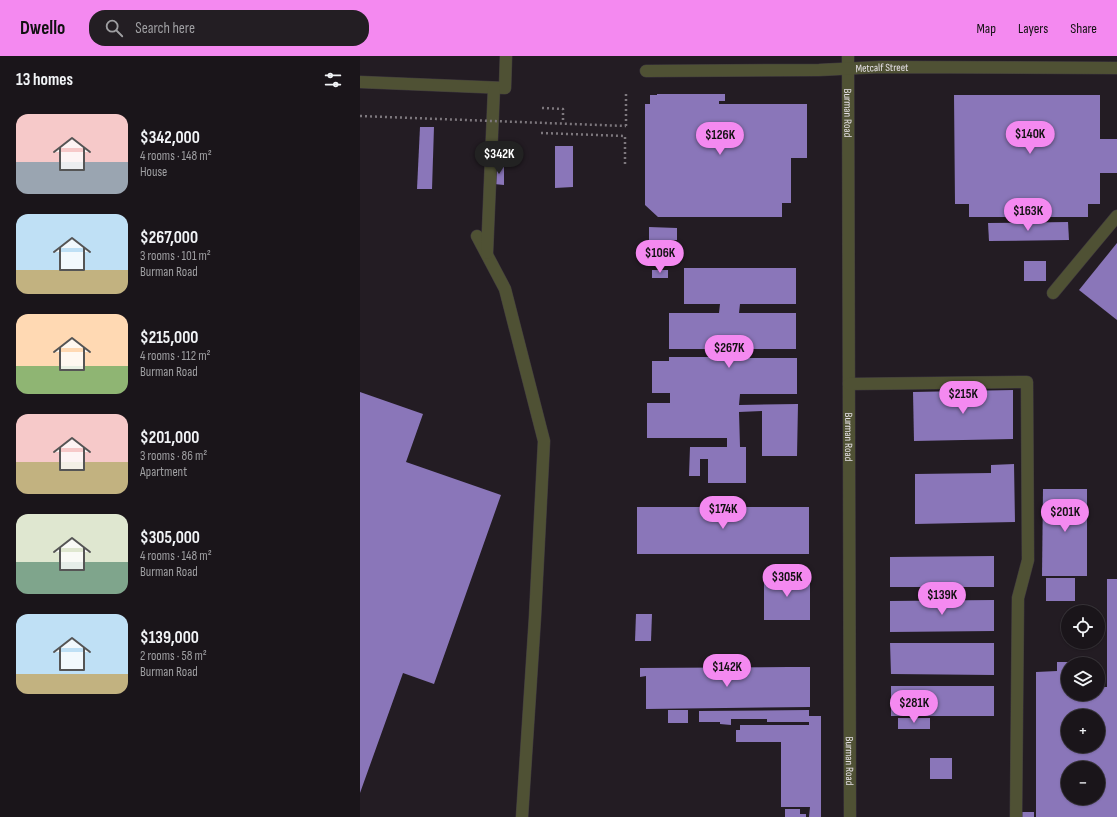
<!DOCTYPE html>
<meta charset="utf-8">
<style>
:root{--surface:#1a151a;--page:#231e23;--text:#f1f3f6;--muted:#9f9fa2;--line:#383439;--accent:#f489f0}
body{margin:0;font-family:"Sofia Sans Condensed",sans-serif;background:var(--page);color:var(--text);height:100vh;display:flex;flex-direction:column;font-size:15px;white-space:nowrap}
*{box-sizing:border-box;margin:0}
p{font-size:13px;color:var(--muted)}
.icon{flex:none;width:22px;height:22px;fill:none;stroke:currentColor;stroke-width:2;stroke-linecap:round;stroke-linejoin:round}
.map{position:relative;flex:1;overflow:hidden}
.sheet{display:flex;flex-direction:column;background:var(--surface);width:360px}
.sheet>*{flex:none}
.fabs{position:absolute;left:701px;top:549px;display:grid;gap:8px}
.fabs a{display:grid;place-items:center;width:44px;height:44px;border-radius:50%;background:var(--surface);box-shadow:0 1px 3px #0004,0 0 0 1px var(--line);font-size:20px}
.price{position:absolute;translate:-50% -34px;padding:0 9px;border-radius:14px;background:var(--accent);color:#111;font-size:13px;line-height:26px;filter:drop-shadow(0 1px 2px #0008)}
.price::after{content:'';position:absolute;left:50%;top:24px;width:12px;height:9px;margin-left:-6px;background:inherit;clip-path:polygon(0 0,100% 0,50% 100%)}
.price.current{background:#222;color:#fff}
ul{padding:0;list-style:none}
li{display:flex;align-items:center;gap:12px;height:100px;padding:0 16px}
li span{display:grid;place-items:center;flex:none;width:112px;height:80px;border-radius:12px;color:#555}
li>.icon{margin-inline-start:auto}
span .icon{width:48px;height:48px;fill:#fffc;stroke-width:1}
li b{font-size:17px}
h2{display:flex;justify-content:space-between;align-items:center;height:48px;padding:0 16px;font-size:17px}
header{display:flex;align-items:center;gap:24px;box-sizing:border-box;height:56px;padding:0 20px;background:var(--accent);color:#111}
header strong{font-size:19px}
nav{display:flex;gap:22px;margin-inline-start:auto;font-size:14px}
.search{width:280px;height:36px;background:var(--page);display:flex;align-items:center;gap:10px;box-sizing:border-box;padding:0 14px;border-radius:16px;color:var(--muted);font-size:15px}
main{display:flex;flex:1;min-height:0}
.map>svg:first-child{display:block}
.building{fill:#8a76b9;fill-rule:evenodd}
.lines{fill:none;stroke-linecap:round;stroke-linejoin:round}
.minor-casing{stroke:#3e383e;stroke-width:13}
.path{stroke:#7d777d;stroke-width:2.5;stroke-dasharray:2 3;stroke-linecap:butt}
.minor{stroke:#4f5134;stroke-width:12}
.path-bridge{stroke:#7d777d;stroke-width:2.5;stroke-dasharray:2 3;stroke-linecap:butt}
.labels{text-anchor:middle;stroke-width:3.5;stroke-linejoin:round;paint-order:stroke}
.street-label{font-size:11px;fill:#e6e1e6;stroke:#231c23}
</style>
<header>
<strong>Dwello</strong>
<div class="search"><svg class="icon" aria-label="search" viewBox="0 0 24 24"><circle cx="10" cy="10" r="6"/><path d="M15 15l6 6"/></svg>Search here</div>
<nav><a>Map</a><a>Layers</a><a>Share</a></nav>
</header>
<main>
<section class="sheet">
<h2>13 homes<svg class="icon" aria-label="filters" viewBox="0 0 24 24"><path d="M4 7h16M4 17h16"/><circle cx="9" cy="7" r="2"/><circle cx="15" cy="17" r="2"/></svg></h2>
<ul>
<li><span style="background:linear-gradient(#f6c9c9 60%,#9aa5b1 0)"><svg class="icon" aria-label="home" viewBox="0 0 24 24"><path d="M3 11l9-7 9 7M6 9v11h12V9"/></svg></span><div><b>$342,000</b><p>4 rooms · 148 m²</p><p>House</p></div></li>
<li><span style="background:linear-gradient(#bfe0f5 70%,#c2b280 0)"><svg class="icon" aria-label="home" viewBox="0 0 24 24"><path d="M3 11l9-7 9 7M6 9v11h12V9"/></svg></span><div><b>$267,000</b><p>3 rooms · 101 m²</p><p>Burman Road</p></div></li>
<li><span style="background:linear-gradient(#ffd9b3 65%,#8fb573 0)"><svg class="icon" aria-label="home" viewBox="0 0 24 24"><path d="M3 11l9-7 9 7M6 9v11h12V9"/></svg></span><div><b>$215,000</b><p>4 rooms · 112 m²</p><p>Burman Road</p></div></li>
<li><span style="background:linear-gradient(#f6c9c9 60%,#c2b280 0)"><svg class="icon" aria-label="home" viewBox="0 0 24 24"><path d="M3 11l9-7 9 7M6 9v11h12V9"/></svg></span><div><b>$201,000</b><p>3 rooms · 86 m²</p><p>Apartment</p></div></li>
<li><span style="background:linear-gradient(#dfe7d0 60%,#7fa58c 0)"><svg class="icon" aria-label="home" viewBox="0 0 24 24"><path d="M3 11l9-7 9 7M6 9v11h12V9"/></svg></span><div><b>$305,000</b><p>4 rooms · 148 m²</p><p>Burman Road</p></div></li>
<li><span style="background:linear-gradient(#bfe0f5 75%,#c2b280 0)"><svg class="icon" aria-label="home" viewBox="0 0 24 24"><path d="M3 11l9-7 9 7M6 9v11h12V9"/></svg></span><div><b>$139,000</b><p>2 rooms · 58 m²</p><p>Burman Road</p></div></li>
</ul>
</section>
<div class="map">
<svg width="757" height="761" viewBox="0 0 757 761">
<rect width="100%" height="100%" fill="#231c23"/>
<g class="building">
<path d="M297 38H365V45H359V48H447V102H431V147H422V161H298L285 149V48H290V39H297Z"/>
<path d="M594 39H740V83H757V117H740V148H728V161H609V148H595Z"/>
<path d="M60 71H74L72 133H57Z"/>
<path d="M195 90H213V131L195 132Z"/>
<path d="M134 109H144V129L134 128Z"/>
<path d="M708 166 709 184 629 185 628 167Z"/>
<path d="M289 171 317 172V184H289Z"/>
<path d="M757 187V264L719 234Z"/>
<rect x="664" y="205" width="22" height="20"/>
<path d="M324 212H436V248H380L379 257H436V293H379V302H437V338H380L379 349 438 348 437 400H402V355L379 356 380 391H386V427H348V403H340V420H329L330 391H367V382H287V347H310V337H292V305H309V301H360V293H309V257H359L360 248H324Z"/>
<rect x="292" y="214" width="16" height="8"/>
<path d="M653 334V383L554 385 553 336Z"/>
<path d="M0 336 63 358 46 406 141 439 74 628 43 617 0 737Z"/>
<path d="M654 408 655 466 555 468V418L631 417V409Z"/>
<path d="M683 433H727V520H682Z"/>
<rect x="277" y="451" width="172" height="47"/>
<path d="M634 500V531H530V501Z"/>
<rect x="404" y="519" width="46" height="45"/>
<rect x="686" y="522" width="29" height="23"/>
<path d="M747 523H757V761H676V616L697 615V606H723V608H708V638H738V631H747ZM708 660H738V690H708ZM708 712H738V742H708Z"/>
<path d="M634 544V575L530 576V545Z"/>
<path d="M276 558H292L291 585H275Z"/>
<path d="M530 587H634V619L531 618Z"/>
<path d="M429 611H450V651L286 653V620L280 621V612Z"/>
<rect x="531" y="630" width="103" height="30"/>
<rect x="308" y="654" width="20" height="13"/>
<path d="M449 654V660H461V761H449L450 751H421V686H376V674H380V669H449V666H407V663H371V669L360 668V666H339V655Z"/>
<rect x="538" y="662" width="32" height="11"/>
<rect x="570" y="702" width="22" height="21"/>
<path d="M425 753H440V758H446V761H425Z"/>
<rect x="662" y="756" width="12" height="5"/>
</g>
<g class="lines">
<defs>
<g id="minor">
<path id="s1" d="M488 0 490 761"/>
<path id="s2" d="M286 15 459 14 520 11 757 12"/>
<path d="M0 26 145 32 146 0"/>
<path d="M117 180 145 233 184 385 175 561 162 761"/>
<path d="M127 197 134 32"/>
<path d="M693 237 757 160"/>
<path d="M489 328 667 326 668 504 658 542 656 761"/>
</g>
</defs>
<use href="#minor" class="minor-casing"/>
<g class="path">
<path d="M182 52 203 53V67"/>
<path d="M266 70V38"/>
<path d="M181 77 265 80V108"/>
</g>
<use href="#minor" class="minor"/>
<path class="path-bridge" d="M0 60 266 70"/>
</g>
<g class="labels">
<g class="street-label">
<text dy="4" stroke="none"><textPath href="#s2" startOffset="236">Metcalf Street</textPath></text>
<text dy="4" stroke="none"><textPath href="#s1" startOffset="57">Burman Road</textPath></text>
<text dy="4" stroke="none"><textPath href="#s1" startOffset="381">Burman Road</textPath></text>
<text dy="4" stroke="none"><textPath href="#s1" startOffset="705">Burman Road</textPath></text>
</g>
</g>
</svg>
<div class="fabs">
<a><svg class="icon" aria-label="locate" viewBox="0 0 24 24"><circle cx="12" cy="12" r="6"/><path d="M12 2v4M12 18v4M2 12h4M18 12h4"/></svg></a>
<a><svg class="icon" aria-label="layers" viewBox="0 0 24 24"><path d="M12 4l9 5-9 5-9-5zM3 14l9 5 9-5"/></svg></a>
<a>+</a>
<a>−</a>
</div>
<b class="price" style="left:670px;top:99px">$140K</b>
<b class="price" style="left:360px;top:100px">$126K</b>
<b class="price current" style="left:139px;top:119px">$342K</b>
<b class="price" style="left:668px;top:176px">$163K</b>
<b class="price" style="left:300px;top:218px">$106K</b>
<b class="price" style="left:369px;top:313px">$267K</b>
<b class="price" style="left:603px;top:359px">$215K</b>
<b class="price" style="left:363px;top:474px">$174K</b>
<b class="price" style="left:705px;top:477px">$201K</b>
<b class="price" style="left:427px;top:542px">$305K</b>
<b class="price" style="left:582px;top:560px">$139K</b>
<b class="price" style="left:367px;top:632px">$142K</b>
<b class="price" style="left:554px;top:668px">$281K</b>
</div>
</main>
